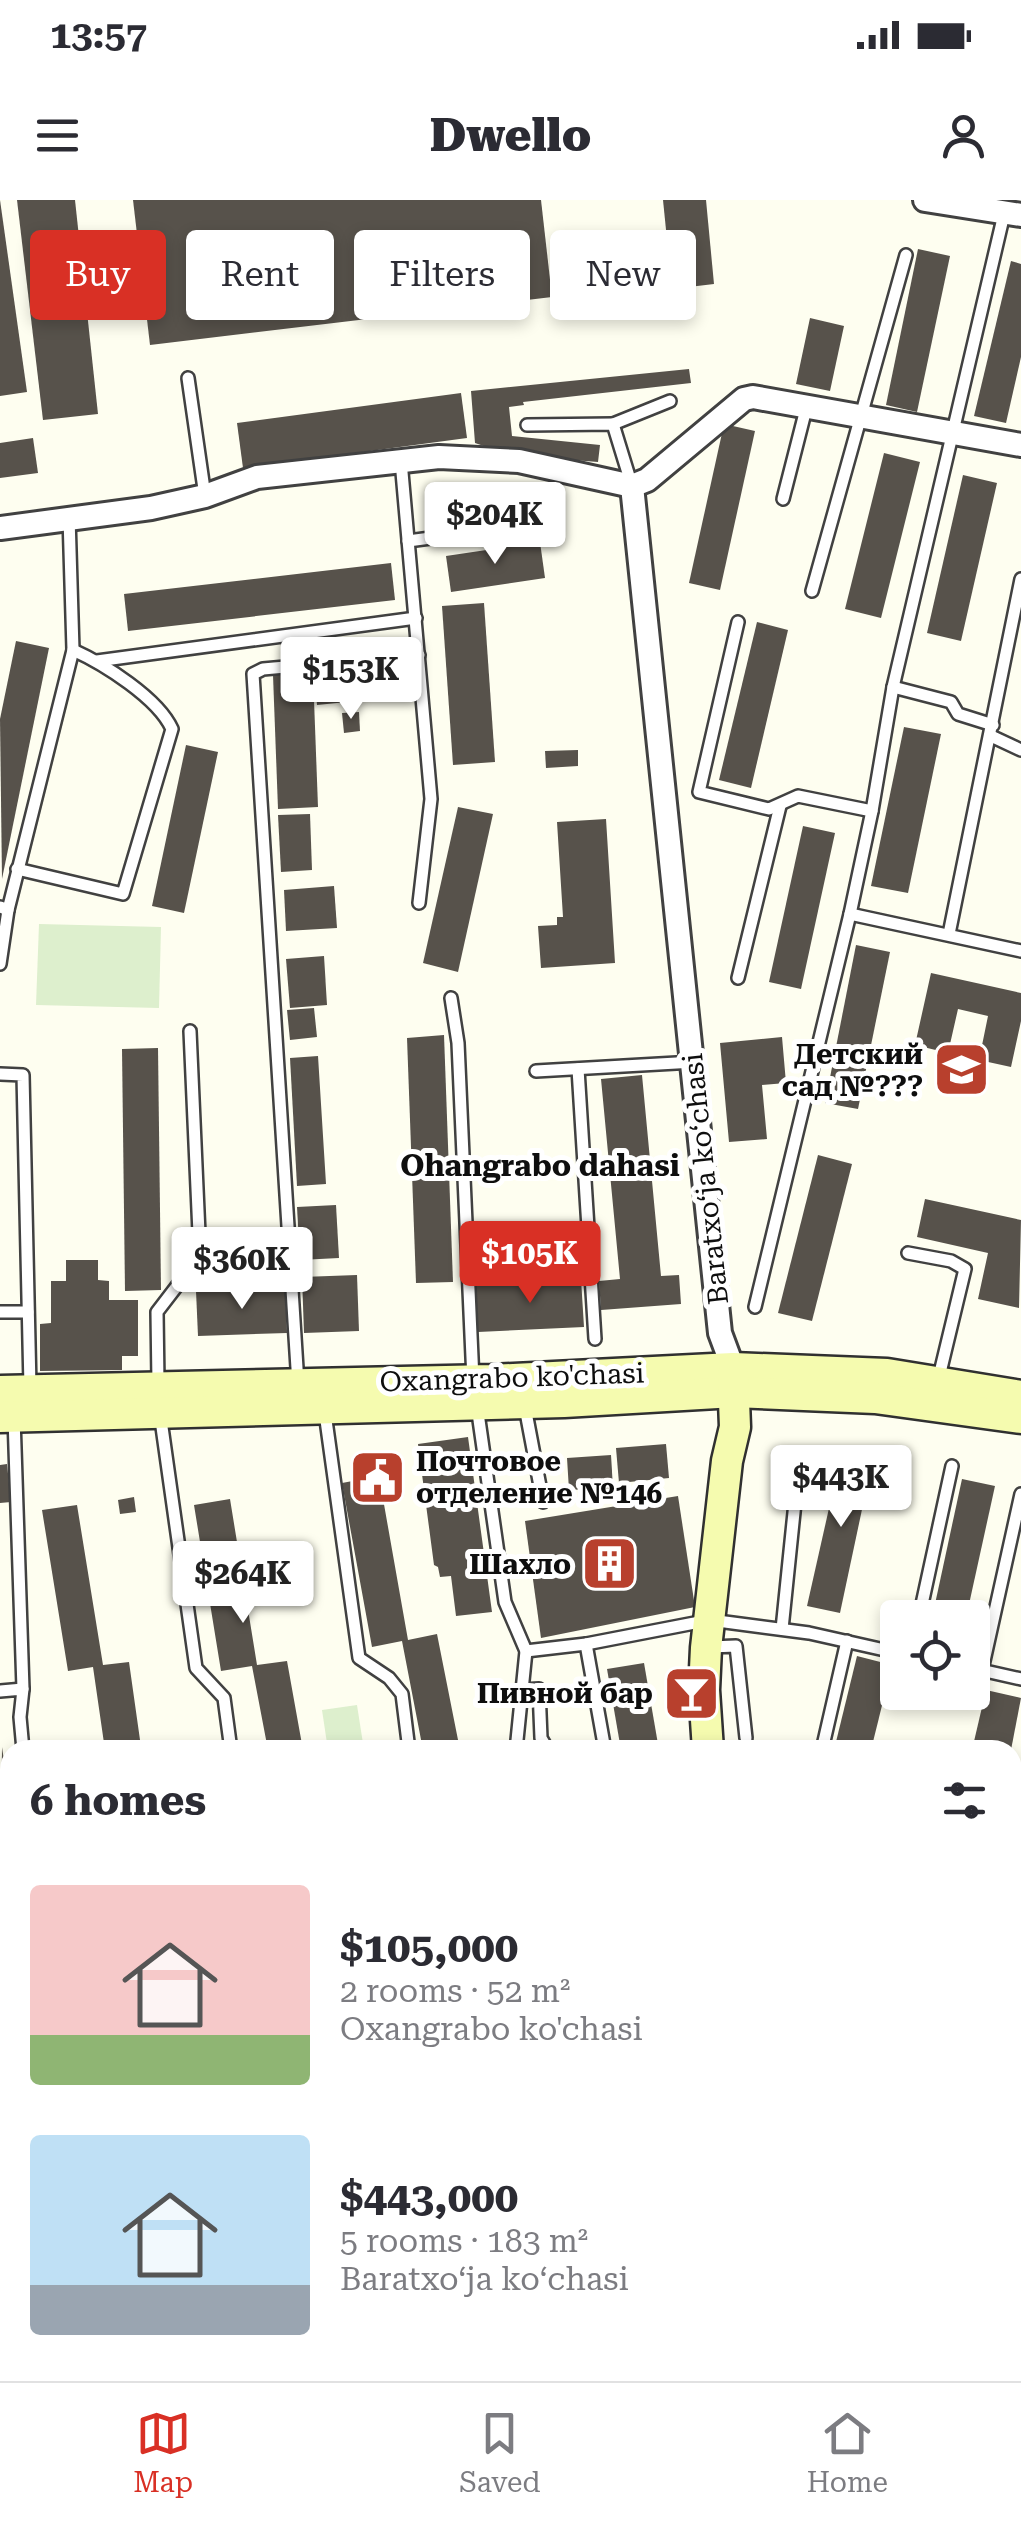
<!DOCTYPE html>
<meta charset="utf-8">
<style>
:root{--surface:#fff;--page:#f7f7f7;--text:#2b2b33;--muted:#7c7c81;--line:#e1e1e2;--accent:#d93025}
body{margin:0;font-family:"Roboto Serif",serif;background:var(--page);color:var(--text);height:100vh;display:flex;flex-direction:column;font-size:38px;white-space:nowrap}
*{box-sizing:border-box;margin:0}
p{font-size:32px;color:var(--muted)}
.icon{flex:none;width:55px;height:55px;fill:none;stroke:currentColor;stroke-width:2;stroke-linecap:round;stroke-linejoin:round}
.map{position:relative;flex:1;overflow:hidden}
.side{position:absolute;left:0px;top:1540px;width:1022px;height:642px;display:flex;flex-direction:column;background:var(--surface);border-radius:30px 30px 0 0;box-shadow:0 5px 15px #0003}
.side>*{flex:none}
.hud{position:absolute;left:30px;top:30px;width:962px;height:90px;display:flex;gap:20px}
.tools{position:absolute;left:880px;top:1400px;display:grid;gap:20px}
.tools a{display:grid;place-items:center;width:110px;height:110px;border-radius:10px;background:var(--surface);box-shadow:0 5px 15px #0003;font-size:50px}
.price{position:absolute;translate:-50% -85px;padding:0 22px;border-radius:10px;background:#fff;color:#222;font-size:32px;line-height:65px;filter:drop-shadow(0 2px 5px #0008)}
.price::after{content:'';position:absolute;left:50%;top:60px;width:30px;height:22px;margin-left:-15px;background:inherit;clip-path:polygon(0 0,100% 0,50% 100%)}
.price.active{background:var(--accent);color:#fff}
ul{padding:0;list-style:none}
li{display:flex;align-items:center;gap:30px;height:250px;padding:0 30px}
li span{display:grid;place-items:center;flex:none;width:280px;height:200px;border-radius:10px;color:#555}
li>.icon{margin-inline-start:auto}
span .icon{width:120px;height:120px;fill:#fffc;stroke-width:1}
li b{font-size:42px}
h2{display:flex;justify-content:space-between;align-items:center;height:120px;padding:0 30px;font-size:42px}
.pill{padding:0 35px;border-radius:10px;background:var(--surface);box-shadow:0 5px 15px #0003;font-size:35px;line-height:90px}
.pill.active{background:var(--accent);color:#fff}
.status{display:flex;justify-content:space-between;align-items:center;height:70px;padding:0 50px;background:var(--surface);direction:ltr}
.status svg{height:28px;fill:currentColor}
header{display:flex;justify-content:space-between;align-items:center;height:130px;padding:0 30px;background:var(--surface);font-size:45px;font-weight:800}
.dock{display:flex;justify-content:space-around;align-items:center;height:140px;border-top:2px solid var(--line);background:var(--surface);font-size:28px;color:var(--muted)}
.dock a{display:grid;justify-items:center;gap:5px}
.dock .active{color:var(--accent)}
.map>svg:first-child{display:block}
.pitch{fill:#ddefcd}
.building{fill:#57524b}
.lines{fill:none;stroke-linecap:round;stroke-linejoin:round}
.lane-casing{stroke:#414141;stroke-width:16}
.street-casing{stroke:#414141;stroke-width:28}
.secondary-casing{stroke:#303030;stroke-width:35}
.lane{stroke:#fff;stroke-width:11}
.street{stroke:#fff;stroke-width:22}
.secondary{stroke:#f5fbaf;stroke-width:30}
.labels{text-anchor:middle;stroke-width:10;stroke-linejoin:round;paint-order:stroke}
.poi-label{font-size:28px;font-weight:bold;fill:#0e0e0e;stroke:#fff;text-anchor:end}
.street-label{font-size:28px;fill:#0e0e0e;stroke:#fff}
.neighbourhood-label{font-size:30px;font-weight:bold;fill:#0e0e0e;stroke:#fff}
</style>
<div class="status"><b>13:57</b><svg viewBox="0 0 49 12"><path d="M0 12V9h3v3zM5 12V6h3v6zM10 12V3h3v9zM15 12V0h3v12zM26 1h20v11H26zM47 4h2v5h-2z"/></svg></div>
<header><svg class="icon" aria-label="menu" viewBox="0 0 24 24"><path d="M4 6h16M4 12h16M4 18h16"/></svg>Dwello<svg class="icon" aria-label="person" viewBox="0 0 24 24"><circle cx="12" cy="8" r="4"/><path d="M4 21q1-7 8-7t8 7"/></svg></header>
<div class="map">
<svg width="1021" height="2181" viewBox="0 0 1021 2181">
<rect width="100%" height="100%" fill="#fefef0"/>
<g class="pitch">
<path d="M39 724 161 727 159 808 36 805Z"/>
<path d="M357 1505 364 1550H328L322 1510Z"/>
</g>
<g class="building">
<path d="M0 0 27 192 0 196Z"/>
<path d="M17 0H75L98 214 43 220Z"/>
<path d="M133 0H541L552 97 150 145Z"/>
<path d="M663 0H706L714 84 672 89Z"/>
<path d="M918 49 950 56 917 212 886 205Z"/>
<path d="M1011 61 1021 64V157L1006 223 974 216Z"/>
<path d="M810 118 844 126 830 191 796 184Z"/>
<path d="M689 169 691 183 523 202 524 205 509 207 512 236 600 245 598 262 510 255 475 243 471 191Z"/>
<path d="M461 193 467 238 243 268 237 223Z"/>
<path d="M724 224 755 231 720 390 689 383Z"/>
<path d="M33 238 38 273 0 278V243Z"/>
<path d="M884 253 920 262 881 418 845 409Z"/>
<path d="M963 275 997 283 961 441 927 433Z"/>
<path d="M540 342 545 378 451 392 446 356Z"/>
<path d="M391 363 395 400 128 431 124 394Z"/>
<path d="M484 403 495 562 453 565 442 406Z"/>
<path d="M757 422 788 430 751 588 719 580Z"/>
<path d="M16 441 49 448 2 679 0 519Z"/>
<path d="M344 469 347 502 317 505 314 472Z"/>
<path d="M313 473 318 607 278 609 273 475Z"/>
<path d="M359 512 360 531 344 533 342 513Z"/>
<path d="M904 527 941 534 908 693 871 686Z"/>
<path d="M186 545 218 552 184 713 152 706Z"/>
<path d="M578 550V566L546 568 545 551Z"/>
<path d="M458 607 493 614 458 772 423 763Z"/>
<path d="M310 614 312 670 281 672 278 615Z"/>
<path d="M606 619 615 763 541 768 538 726 557 725V717H563L557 622Z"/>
<path d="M803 626 835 633 801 789 769 782Z"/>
<path d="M334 686 337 728 286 731 284 690Z"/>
<path d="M856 745 890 752 858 909 825 903Z"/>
<path d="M324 756 327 805 290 808 286 759Z"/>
<path d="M931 773 1021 793V821L1011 867 979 860 988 816 958 809 948 853 915 845Z"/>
<path d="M314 808 317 837 290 840 287 810Z"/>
<path d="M444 835 453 1082 416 1083 407 838Z"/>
<path d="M782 837 786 883 762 885 767 939 729 942 720 843Z"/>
<path d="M158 848 161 1090 125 1091 122 849Z"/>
<path d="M318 856 326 984 297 986 290 858Z"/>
<path d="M642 875 661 1076 679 1075 681 1104 601 1110 599 1081 620 1079 601 879Z"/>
<path d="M818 955 852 964 812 1121 778 1113Z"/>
<path d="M925 999 1021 1020 1019 1108 978 1099 988 1053 917 1037Z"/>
<path d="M336 1005 339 1058 300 1060 297 1007Z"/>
<path d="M66 1060H98V1080L109 1081V1100H138V1156H122V1170L40 1171V1124L51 1123V1081H66Z"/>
<path d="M357 1075 359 1131 304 1133 302 1077Z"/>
<path d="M581 1079 584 1127 478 1132 476 1085Z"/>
<path d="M285 1088 287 1133 198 1136 196 1091Z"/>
<path d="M468 1237 492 1412 456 1416 451 1376 440 1377 438 1367 434 1365 418 1244Z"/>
<path d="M666 1244 669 1278 619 1283 616 1248Z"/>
<path d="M843 1246 874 1253 840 1413 807 1406Z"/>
<path d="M611 1255 613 1288 569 1290 567 1258Z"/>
<path d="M7 1264 11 1302 0 1303V1265Z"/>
<path d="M379 1276 408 1440 437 1434 460 1550H423L402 1441 372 1447 342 1283Z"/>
<path d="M962 1279 995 1286 966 1418H932Z"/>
<path d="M678 1296 695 1407 541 1438 525 1321Z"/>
<path d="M134 1297 136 1312 120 1314 118 1300Z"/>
<path d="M230 1299 257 1465 287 1461 303 1550H268L252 1466 221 1471 194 1305Z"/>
<path d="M77 1305 103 1465 129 1462 141 1547 105 1550 93 1467 68 1471 42 1310Z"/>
<path d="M857 1456 892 1465 871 1550H834Z"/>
<path d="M644 1463 659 1550H621L607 1469Z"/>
<path d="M986 1490 1021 1498 1011 1550H972Z"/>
<path d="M2 1547 10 1603V1757L0 1758Z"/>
<path d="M1021 1605V1667L1012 1668V1606Z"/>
<path d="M1021 1681V1730L1013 1731 1012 1682Z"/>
<path d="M1019 2011 1021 2041 1012 2042V2012Z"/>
<path d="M1021 2060V2090L1012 2091V2062Z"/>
<path d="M1021 2113V2163L1012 2164V2114Z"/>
<path d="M239 2172H277L278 2181H240Z"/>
<path d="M389 2172H427L429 2181H391Z"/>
<path d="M585 2172H622L623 2181H587Z"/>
<path d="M704 2172H739L740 2181H706Z"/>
<path d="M153 2173 155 2181H122V2179Z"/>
</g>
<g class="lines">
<defs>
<g id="lane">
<path d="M1004 14 893 487 872 611 850 714 1021 751"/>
<path d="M188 178 205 296"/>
<path d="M613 224 670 201"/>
<path d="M527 225 613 224 632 286"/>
<path d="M401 261 431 599 419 703"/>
<path d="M783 299 807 205"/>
<path d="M408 341 498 329"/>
<path d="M812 391 906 55"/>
<path d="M738 422 699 592 769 609 798 596 872 611"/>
<path d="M97 461 416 418"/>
<path d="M893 487 951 502 958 514 993 525"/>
<path d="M991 536 1021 550"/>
<path d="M17 669 123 694 172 529C158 498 104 464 73 450"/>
<path d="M0 707 8 710 73 450 69 317"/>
<path d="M949 734 1021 379"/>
<path d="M0 764 8 710"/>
<path d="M738 778 780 606"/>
<path d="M451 798 458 843 473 1180"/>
<path d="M578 869 595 1139"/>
<path d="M536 871 694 862"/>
<path d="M0 874 23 875 30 1187"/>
<path d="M908 1053 951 1061 965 1069 938 1181"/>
<path d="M200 1056 292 1057"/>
<path d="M755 1107 850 714"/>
<path d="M0 1112H28"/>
<path d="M158 1183 157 1112 200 1056 190 831"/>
<path d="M298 1184 253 474 263 469 419 455"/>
<path d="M477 1206 505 1402 526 1451 516 1550"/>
<path d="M525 1207 543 1302"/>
<path d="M160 1213 196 1468 224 1498 231 1550"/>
<path d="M325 1213 359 1458 389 1478 402 1494 409 1550"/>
<path d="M14 1218 23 1489"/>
<path d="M919 1418 952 1266"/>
<path d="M782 1429 796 1293"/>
<path d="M586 1444 605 1550"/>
<path d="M710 1447 736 1446 746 1538"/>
<path d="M526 1451 586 1444 710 1420 809 1433 898 1453"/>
<path d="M972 1468 1021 1479"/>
<path d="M982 1470 1021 1294"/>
<path d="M522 1490 539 1489 541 1538 548 1550"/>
<path d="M0 1491 23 1489 20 1517 23 1550"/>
<path d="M822 1550 847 1441"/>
<path d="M0 1777 10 1776"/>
<path d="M194 2172 195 2181"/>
<path d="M294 2172 296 2181"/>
<path d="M368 2172 370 2181"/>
<path d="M522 2172V2181"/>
</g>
<g id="street">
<path d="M925 0 1021 15"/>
<path d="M632 286 720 1133 733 1168"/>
<path d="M632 286 647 280 744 199 753 197 1021 245"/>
<path d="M0 328 151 308 205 296 257 277 439 257 519 261 632 286"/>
<path d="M1012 1591 1021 1590"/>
<path d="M1012 1853 1021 1911"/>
<path d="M886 2172 887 2181"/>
</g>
<g id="secondary">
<path d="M0 1191 491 1180 733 1168 887 1174 1021 1196"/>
<path d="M0 1217 564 1202 734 1192 875 1198 1021 1218"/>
<path d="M708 1550 704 1490 706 1448 727 1261 735 1227 733 1175"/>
<path d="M820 2172 821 2181"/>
</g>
</defs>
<use href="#lane" class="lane-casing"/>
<use href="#street" class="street-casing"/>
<use href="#secondary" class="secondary-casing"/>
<use href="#lane" class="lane"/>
<use href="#street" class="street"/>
<use href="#secondary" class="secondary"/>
</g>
<defs>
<symbol id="school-square" viewBox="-11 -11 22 22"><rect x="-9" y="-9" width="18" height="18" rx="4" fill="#b8402d" stroke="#fff"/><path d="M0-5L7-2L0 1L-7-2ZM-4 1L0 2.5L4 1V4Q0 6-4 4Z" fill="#fff"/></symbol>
<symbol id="civic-square" viewBox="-11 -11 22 22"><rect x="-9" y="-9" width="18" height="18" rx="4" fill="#b8402d" stroke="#fff"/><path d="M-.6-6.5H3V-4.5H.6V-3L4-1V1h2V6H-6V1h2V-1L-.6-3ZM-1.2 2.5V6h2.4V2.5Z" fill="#fff"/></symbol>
<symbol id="building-square" viewBox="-11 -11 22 22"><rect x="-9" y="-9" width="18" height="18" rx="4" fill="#b8402d" stroke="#fff"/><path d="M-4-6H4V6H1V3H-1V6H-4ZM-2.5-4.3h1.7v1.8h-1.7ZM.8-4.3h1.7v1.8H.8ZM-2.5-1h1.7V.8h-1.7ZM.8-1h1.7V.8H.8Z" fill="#fff"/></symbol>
<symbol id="bar-square" viewBox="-11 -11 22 22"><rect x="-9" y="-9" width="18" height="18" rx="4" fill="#b8402d" stroke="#fff"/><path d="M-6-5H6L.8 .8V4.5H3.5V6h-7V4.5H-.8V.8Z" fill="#fff"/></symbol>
</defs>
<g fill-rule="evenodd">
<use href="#school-square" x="930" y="838" width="63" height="63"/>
<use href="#civic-square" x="346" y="1246" width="63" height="63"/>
<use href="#building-square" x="578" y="1332" width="63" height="63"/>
<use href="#bar-square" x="660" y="1462" width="63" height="63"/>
</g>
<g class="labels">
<g class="poi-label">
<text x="923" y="864">Детский<tspan x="923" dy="32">сад №???</tspan></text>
<text x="416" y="1271" text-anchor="start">Почтовое<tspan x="416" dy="32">отделение №146</tspan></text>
<text x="571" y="1374">Шахло</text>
<text x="653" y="1503">Пивной бар</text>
</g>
<g class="street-label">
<text transform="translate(705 979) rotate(-96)" y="10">Baratxoʻja koʻchasi</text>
<text transform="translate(512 1177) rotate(-2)" y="10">Oxangrabo ko'chasi</text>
</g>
<g class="neighbourhood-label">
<text x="540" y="976">Ohangrabo dahasi</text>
</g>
</g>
</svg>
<div class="tools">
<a><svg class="icon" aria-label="locate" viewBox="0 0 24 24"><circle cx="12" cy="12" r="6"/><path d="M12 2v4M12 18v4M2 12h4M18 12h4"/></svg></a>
</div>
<b class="price" style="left:495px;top:367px">$204K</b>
<b class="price" style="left:351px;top:522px">$153K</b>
<b class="price active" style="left:530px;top:1106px">$105K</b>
<b class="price" style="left:242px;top:1112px">$360K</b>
<b class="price" style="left:841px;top:1330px">$443K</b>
<b class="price" style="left:243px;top:1426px">$264K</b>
<div class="hud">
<a class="pill active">Buy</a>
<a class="pill">Rent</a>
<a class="pill">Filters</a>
<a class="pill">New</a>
</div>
<section class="side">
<h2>6 homes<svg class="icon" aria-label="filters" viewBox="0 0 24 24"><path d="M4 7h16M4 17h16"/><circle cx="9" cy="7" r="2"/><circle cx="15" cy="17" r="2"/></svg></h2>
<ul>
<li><span style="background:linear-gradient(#f6c9c9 75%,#8fb573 0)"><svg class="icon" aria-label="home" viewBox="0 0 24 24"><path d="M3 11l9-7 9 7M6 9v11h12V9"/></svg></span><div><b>$105,000</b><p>2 rooms · 52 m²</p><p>Oxangrabo ko'chasi</p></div></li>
<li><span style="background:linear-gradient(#bfe0f5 75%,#9aa5b1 0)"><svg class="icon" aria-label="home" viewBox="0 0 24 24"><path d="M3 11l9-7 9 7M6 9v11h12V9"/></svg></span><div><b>$443,000</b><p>5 rooms · 183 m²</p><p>Baratxoʻja koʻchasi</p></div></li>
</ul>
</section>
</div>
<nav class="dock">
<a class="active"><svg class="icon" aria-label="map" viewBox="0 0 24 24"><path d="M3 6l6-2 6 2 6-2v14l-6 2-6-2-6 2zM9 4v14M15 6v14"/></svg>Map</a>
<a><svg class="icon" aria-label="saved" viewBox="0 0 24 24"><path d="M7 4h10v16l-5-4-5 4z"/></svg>Saved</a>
<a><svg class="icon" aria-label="home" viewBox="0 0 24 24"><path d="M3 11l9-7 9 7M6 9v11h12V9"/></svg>Home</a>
</nav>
